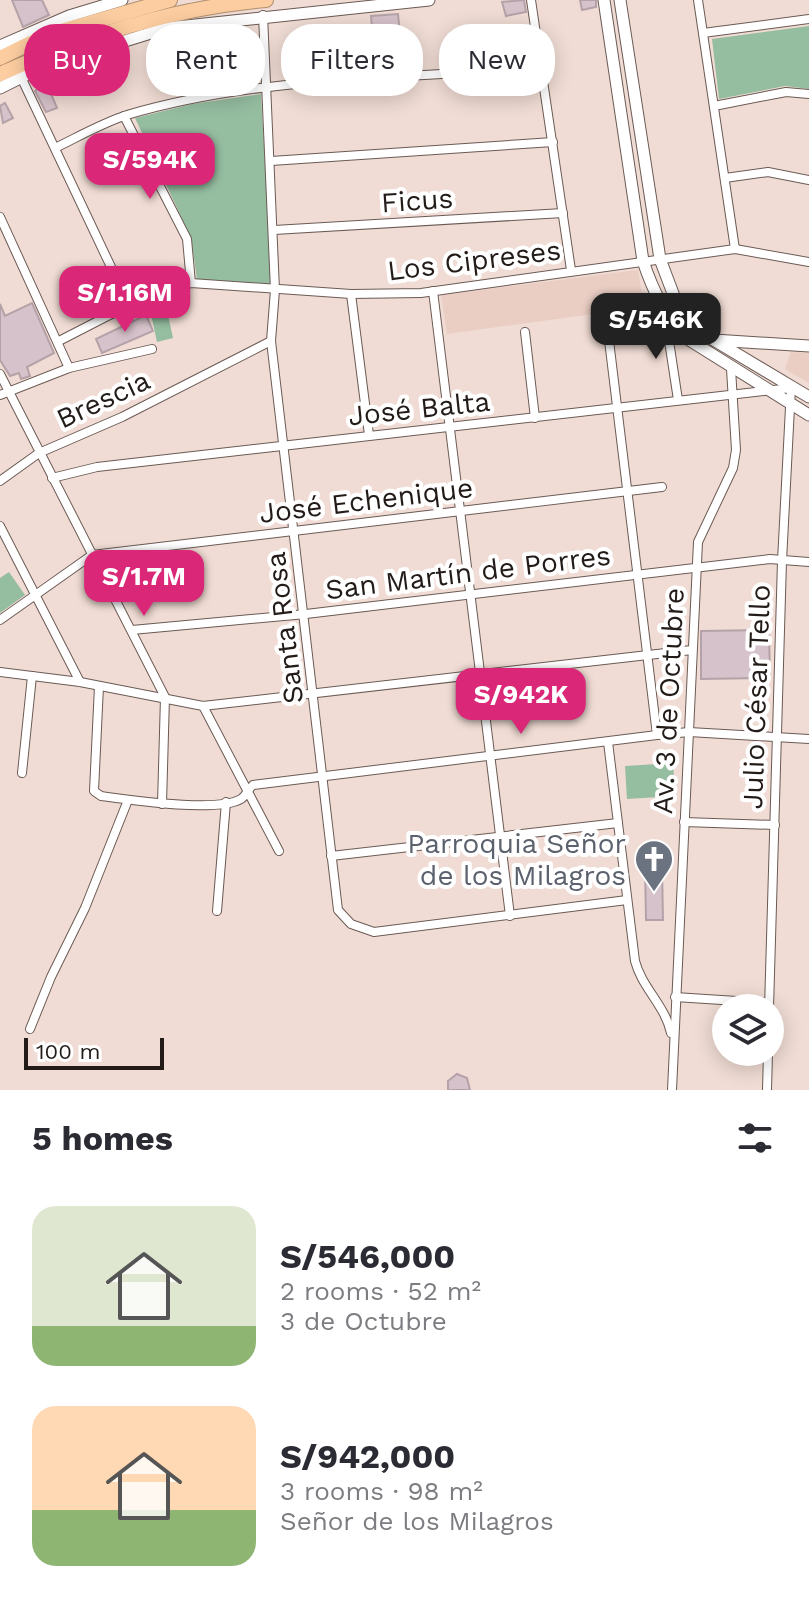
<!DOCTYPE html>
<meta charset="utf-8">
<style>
:root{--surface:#fff;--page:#f2f2f3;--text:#2b2b33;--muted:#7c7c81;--accent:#db2777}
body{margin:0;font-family:"Work Sans",sans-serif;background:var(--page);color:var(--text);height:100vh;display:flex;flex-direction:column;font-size:30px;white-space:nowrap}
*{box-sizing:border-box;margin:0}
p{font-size:26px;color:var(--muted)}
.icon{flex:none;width:44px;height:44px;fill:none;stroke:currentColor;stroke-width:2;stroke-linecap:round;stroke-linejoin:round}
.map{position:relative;height:1090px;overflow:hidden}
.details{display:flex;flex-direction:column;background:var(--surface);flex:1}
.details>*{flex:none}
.guide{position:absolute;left:24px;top:24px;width:762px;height:72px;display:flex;gap:16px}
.buttons{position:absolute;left:712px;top:994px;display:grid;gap:16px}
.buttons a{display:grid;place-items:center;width:72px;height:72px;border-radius:50%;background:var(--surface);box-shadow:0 4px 20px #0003;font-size:40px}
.scale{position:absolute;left:24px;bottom:20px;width:140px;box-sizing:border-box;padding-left:8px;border:4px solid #221b18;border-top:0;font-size:22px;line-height:28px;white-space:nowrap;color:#221b18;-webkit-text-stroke:6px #fff;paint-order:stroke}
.price{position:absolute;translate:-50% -68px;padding:0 18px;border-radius:16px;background:var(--accent);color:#fff;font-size:26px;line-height:52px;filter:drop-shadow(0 2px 4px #0008)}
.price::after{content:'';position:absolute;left:50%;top:48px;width:24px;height:18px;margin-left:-12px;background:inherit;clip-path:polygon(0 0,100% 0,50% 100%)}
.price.current{background:#222;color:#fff}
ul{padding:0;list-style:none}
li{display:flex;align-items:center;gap:24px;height:200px;padding:0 32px}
li span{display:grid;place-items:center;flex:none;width:224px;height:160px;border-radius:24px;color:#555}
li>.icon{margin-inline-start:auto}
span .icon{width:96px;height:96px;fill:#fffc;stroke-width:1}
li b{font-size:34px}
h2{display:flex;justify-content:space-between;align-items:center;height:96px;padding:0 32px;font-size:34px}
.tag{padding:0 28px;border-radius:32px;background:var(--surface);box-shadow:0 4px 20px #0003;font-size:28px;line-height:72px}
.tag.current{background:var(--accent);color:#fff}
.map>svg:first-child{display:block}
.built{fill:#eacec4}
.green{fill:#95bda0}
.building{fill:#d6c2ca;stroke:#b5a2a9;stroke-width:2}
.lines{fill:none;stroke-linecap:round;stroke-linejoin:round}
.street-casing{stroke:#6b5a54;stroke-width:10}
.secondary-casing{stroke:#6b5a54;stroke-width:13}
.highway-casing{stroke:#b08f70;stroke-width:16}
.street{stroke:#fff;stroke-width:8}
.secondary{stroke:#fff;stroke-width:11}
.highway{stroke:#fccda0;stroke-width:14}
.labels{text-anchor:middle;stroke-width:8;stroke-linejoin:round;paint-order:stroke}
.street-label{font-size:28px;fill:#221b18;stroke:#fff}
.worship-label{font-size:28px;fill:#5b616d;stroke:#fff;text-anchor:end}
</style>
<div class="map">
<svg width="809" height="1090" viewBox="0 0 809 1090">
<rect width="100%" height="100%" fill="#f0dcd4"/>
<g class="built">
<path d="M638 270 644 307 447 334 441 295Z"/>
<path d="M791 352 809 353V383L785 369Z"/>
</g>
<g class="green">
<path d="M809 26V89L785 86 719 99 712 39Z"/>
<path d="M261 94 272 284 197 279 191 238 135 118 192 104Z"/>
<path d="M166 306 173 338 157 342 150 310Z"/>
<path d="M9 572 25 595 0 613V578Z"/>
<path d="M673 763 675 796 627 799 625 766Z"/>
</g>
<g class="building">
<path d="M12 0H42L49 15 23 27Z"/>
<path d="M524 0 526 12 506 16 502 2Z"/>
<path d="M580 0H596V7L582 10Z"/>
<path d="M398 14 401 44 390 45 389 27 372 28 371 16Z"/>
<path d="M46 82 57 108 46 112 35 91Z"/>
<path d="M5 103 13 118 3 123 0 106Z"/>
<path d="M32 303 54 353 27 367 30 376 21 379 19 373 10 376 0 360V304L5 316Z"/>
<path d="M146 315 153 331 102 353 96 339Z"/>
<path d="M769 630 770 678 701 679V631Z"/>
<path d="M645 867H662L663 920H646Z"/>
<path d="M457 1074 467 1078 470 1090H448V1081Z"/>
</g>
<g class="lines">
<defs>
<g id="street">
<path d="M531 0 571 270"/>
<path d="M698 0 735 249"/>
<path d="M263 15 275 290 271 341 338 910 351 924 374 932 627 900"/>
<path d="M703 33 809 19"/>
<path d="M21 77 129 305"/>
<path d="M714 106 786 92 809 94"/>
<path d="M124 116 187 239 191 283"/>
<path d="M55 148C78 137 102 123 127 115 258 76 406 78 542 68"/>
<path d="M271 161 553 142"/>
<path d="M725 178 768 172 809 180"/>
<path d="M0 217 69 368"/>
<path d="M274 230 563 213"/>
<path d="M433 291 510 916"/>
<path d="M351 294 369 435"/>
<path d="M671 322 669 341 678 400"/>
<path d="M607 324 657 735"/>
<path d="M525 332 535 418"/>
<path d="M59 341 129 305 191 283 351 294 421 293 735 249 809 262"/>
<path d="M0 374 165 697 162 804"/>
<path d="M0 395 69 368 152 349"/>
<path d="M52 478 97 467 791 388 782 561 769 1008"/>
<path d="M0 481 39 453 122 417 271 341"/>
<path d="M0 526 80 682"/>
<path d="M0 620 92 555 662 487"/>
<path d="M132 630 306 614 770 559 809 562"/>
<path d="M0 672 80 682 203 706 692 650"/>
<path d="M99 686 94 791 101 796C130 800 217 813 241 799 246 796 248 789 253 785L657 735 689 732 809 739"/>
<path d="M203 706 279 851"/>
<path d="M608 742 635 961C642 988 665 1005 671 1033"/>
<path d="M22 773 32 676"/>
<path d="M684 822 775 825"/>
<path d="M331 856 618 823"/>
<path d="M217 911 226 802"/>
<path d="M675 997 769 1003"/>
<path d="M30 1029 51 977 85 908 128 800"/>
<path d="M672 1090 698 542 733 468 736 450 731 369"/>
<path d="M767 1090 768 1052"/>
</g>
<g id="secondary">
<path d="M604 0 643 261C653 291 665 315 686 338L809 415"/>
<path d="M620 0 660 259 677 304 691 323 707 336 809 397"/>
<path d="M0 46 69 16 122 0"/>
<path d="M0 88 44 66 167 28 429 0"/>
<path d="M714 340 809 346"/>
</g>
<g id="highway">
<path d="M0 58 47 35 170 0"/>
<path d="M0 74C86 36 172 8 266 0"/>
</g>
</defs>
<use href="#street" class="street-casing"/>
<use href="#secondary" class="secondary-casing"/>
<use href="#highway" class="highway-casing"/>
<use href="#street" class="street"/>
<use href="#secondary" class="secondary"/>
<use href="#highway" class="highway"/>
</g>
<defs>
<symbol id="church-pin" viewBox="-11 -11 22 30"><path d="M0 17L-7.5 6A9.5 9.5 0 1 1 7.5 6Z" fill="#6b7280" stroke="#fff"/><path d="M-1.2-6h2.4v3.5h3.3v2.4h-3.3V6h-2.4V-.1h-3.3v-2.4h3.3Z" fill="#fff"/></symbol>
</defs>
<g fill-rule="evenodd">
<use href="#church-pin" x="632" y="837" width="44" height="60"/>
</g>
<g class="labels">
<g class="street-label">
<text transform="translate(417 200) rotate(-4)" y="10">Ficus</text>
<text transform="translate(474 260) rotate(-7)" y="10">Los Cipreses</text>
<text transform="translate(103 399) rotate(-25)" y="10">Brescia</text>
<text transform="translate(419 408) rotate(-6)" y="10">José Balta</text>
<text transform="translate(366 500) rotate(-7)" y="10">José Echenique</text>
<text transform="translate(468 572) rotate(-7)" y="10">San Martín de Porres</text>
<text transform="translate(284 628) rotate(-97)" y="10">Santa Rosa</text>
<text transform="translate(756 697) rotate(-88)" y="10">Julio César Tello</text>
<text transform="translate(668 701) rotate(-87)" y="10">Av. 3 de Octubre</text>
</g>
<g class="worship-label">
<text x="626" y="853">Parroquia Señor<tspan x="626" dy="32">de los Milagros</tspan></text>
</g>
</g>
</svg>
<div class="buttons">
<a><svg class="icon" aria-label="layers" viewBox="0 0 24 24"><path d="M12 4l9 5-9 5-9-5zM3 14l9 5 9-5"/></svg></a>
</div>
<div class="scale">100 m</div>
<b class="price" style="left:150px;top:201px">S/594K</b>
<b class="price" style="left:125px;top:334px">S/1.16M</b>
<b class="price current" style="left:656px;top:361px">S/546K</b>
<b class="price" style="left:144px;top:618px">S/1.7M</b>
<b class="price" style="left:521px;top:736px">S/942K</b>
<div class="guide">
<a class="tag current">Buy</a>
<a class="tag">Rent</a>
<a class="tag">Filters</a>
<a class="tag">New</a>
</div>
</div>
<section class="details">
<h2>5 homes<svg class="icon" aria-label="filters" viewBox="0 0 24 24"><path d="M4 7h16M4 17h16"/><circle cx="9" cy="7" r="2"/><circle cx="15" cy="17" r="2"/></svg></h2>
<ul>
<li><span style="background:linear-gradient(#dfe7d0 75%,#8fb573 0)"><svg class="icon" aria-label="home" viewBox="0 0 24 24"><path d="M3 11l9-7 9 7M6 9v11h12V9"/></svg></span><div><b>S/546,000</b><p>2 rooms · 52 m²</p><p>3 de Octubre</p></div></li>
<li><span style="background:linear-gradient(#ffd9b3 65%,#8fb573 0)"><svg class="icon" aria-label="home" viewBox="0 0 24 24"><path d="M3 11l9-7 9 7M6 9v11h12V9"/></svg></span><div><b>S/942,000</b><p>3 rooms · 98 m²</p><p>Señor de los Milagros</p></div></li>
</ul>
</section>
